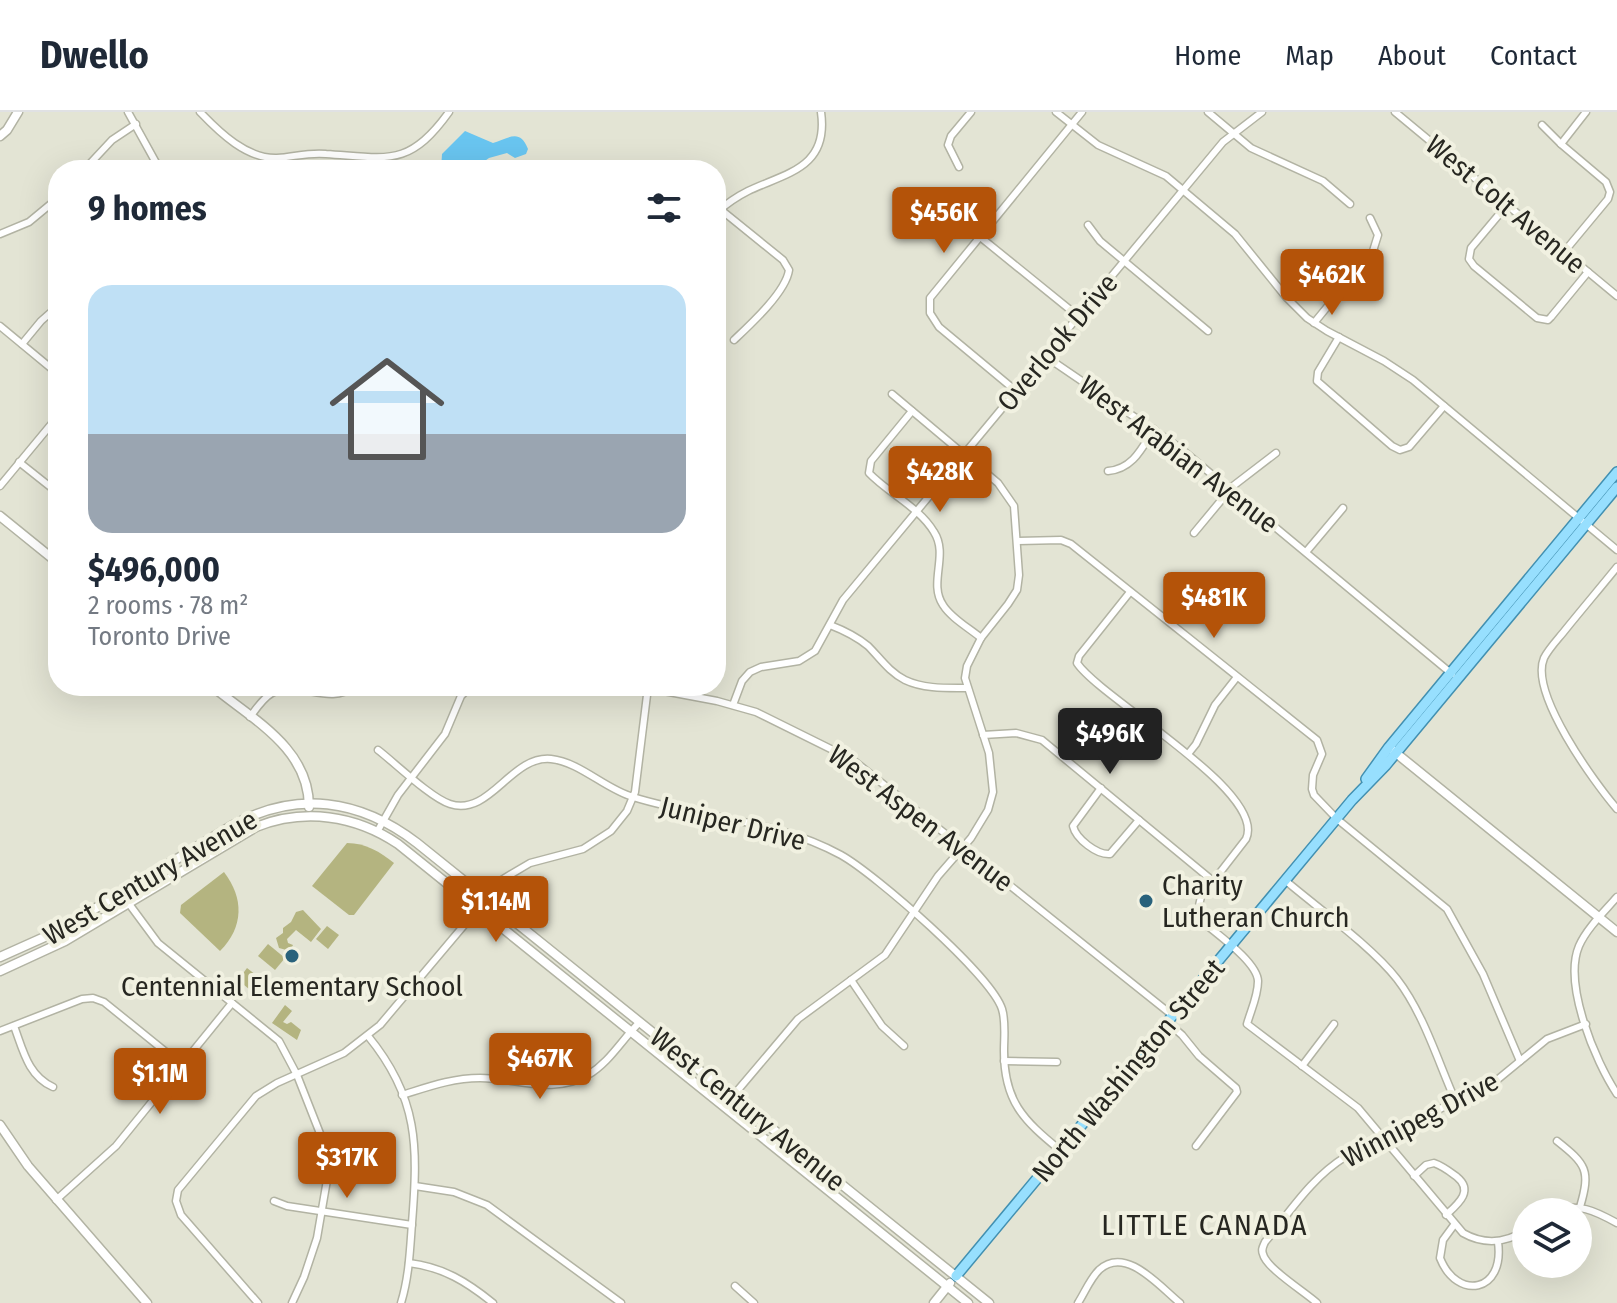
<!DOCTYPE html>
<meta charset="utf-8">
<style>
:root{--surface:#fff;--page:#f2f2f3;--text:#1f2937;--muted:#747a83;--line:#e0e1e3;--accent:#b45309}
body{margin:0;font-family:"Fira Sans Condensed",sans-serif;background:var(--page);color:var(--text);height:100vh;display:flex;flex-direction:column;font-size:30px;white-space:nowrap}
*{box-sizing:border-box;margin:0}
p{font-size:26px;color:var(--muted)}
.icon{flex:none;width:44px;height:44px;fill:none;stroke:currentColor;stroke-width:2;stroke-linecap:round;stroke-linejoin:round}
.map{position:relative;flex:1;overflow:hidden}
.drawer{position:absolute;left:48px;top:48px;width:678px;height:536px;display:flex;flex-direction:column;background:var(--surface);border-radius:32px;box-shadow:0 8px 32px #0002}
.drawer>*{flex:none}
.tools{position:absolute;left:1512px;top:1086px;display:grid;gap:16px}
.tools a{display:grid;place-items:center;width:80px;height:80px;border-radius:50%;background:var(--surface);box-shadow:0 8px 32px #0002;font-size:40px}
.price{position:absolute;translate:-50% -68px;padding:0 18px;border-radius:8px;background:var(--accent);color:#fff;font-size:26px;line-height:52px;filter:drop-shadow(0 2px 4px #0008)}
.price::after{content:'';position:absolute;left:50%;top:48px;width:24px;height:18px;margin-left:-12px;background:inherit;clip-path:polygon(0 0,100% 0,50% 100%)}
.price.selected{background:#222;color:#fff}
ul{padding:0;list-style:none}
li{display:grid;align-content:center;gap:16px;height:424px;padding:0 40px}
li span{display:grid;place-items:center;height:248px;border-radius:24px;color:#555}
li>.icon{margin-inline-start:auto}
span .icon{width:144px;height:144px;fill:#fffc;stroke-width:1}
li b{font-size:34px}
h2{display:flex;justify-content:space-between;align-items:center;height:96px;padding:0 40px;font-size:34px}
header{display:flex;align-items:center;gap:48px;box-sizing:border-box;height:112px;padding:0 40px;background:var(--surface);border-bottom:2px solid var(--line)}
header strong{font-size:38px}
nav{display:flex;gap:44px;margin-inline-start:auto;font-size:28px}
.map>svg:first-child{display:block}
.green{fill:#b4b480}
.water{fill:#69c5f0}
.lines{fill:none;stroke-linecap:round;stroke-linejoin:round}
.street-casing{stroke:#b2b3a3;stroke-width:9}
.secondary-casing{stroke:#b2b3a3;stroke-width:11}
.primary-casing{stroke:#4290b1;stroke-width:12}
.street{stroke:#fff;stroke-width:6}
.secondary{stroke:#fff;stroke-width:8}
.primary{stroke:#97dffe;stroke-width:9}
.poi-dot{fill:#29627c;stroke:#f1f1e1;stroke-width:3}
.labels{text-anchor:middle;stroke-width:8;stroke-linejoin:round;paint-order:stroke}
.street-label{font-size:28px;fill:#272721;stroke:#f1f1e1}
.poi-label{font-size:28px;fill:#272721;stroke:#f1f1e1;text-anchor:start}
.neighbourhood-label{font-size:30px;letter-spacing:2px;fill:#272721;stroke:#f1f1e1}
</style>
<header>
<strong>Dwello</strong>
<nav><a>Home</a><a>Map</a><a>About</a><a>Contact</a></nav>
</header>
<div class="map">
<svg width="1617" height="1191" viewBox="0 0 1617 1191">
<rect width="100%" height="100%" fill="#e3e4d4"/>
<g class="green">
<path d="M347 731C366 731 380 740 394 751L354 803H349L312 774Z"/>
<path d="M224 760C244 786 244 815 220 839L180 801 181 793Z"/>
<path d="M303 798 321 817 311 830 296 818 287 827 288 831 293 833 290 839 279 836 276 826 283 821V816L291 810 296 800Z"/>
<path d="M327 814 339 823 328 837 316 827Z"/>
<path d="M268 832 285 846 275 858 258 844Z"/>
<path d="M247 856 265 870 255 882 238 868Z"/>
<path d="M285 893 292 899 283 910 287 912 291 910 301 918 297 928 272 911Z"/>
</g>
<path class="water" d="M465 19 493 31C509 26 520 16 528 37L526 42 515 46 507 41 489 46 472 58H441L442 42Z"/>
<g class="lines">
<defs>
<g id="street">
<path d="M128 0 160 58"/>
<path d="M200 0C220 21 247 47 277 46 293 45 310 40 326 42 387 46 409 56 449 0"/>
<path d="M1056 0 1098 33 1166 64 1235 122 1286 185 1307 206 1327 219 1384 249 1413 268 1617 438"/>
<path d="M1208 0 1251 36 1323 69 1350 92"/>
<path d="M1395 0 1617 184"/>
<path d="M1542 13 1561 32 1606 70 1610 80 1608 87 1564 140"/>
<path d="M1561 32 1586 0"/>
<path d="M959 55 948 33 951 24 971 0"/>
<path d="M84 58 112 28 136 12"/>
<path d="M1507 93 1471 136 1469 147 1474 154 1537 206 1548 208 1551 205 1588 160"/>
<path d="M720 97 783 148 789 158C786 180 750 213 734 228"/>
<path d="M716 101C726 92 736 85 748 79 786 61 829 56 821 0"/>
<path d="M1088 113 1100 129 1208 219"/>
<path d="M0 122 29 110 58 86"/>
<path d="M979 124 1079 205"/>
<path d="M1314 211 1373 139 1378 123 1370 106"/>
<path d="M0 214 58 262"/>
<path d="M1339 225 1318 260 1317 269 1392 334 1400 338 1409 335 1444 294"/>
<path d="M22 232 41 209 58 194"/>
<path d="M1045 244 1180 336 1452 562"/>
<path d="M1016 279 939 215 930 201V186L1082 0"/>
<path d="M912 299 871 349 869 361C888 381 919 395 934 420 949 443 928 471 943 493 951 506 969 516 981 526"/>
<path d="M19 350 58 381"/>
<path d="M1108 359C1133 357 1142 336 1154 317"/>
<path d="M0 374 58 304"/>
<path d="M1194 421 1233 374 1276 341"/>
<path d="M1018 429 1061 428 1071 432 1317 628 1322 642 1313 663 1312 677 1314 683 1337 707 1447 797 1483 862 1520 949"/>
<path d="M1306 440 1343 396"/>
<path d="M1617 455C1600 476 1583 496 1566 517 1559 526 1549 536 1544 546 1529 581 1594 670 1617 697"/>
<path d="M1130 480 1079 544 1077 551C1101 587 1268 680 1246 727L1201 785C1198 795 1198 801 1203 810 1218 823 1257 850 1258 869 1258 884 1251 898 1247 912L1358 996 1463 1121C1484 1133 1506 1131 1526 1118"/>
<path d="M830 513C843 518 857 525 868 534 880 546 889 560 905 568 924 577 946 576 967 576"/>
<path d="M637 574 717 589 756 600 853 648 1172 903"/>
<path d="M733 593 742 569 750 560 761 555 799 549 815 539 843 488 1223 30 1262 0"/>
<path d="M250 605C256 597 263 586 272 581 298 566 329 595 354 574"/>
<path d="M983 623 1016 621 1042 628 1213 769"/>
<path d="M378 638C395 651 431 686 450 692 490 705 511 643 551 647 580 650 605 677 633 685 703 707 776 707 841 743 875 762 991 863 1002 897 1006 910 1004 925 1004 939 1004 989 1023 1008 1060 1038"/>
<path d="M1188 642 1196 632 1215 593 1237 565"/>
<path d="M1101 676 1073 714C1076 727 1097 743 1110 742L1139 708"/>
<path d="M377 720 398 683 445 622 461 584 471 574"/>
<path d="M1286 769C1319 797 1371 834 1397 867 1424 902 1438 950 1456 990"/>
<path d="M121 781 158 831 279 929 297 963 321 1024 327 1068 317 1126 304 1165 292 1191"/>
<path d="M1617 785C1604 800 1587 816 1579 834 1563 872 1595 949 1617 982"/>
<path d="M851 868 882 914 904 934"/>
<path d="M1167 910 1182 923 1199 944 1236 976 1237 980 1196 1034"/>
<path d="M14 914C23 938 28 964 53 975"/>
<path d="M0 919 82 887 93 886 104 890 182 953"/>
<path d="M368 924C419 986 418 1035 412 1111 410 1138 409 1165 401 1191"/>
<path d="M1004 949 1057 950"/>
<path d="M1302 954 1334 912"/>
<path d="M402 983C428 975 452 966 480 966 518 966 552 983 588 963 610 950 622 927 640 910"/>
<path d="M722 993 732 985 798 907 885 843 938 764 971 726 988 698 993 680 989 641 965 566 967 554 981 526 1008 492 1017 478 1019 463 1014 394 998 371 892 282"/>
<path d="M1557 1029C1586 1052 1591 1058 1580 1095"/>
<path d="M1414 1064 1426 1053 1434 1051C1443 1054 1449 1059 1457 1065 1474 1079 1458 1092 1446 1103"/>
<path d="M415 1074 454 1080 487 1093 621 1191"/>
<path d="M56 1088 116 1034 232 891"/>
<path d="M274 1089 287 1094 412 1113"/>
<path d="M1553 1100C1578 1090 1595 1099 1617 1111"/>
<path d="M1454 1113 1443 1128 1440 1146C1457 1189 1505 1181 1498 1130"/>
<path d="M409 1151C443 1155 467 1170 493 1191"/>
<path d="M735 1174 754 1191"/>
<path d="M258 1191 181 1103 176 1089 178 1078 256 984 277 971 344 941 380 913 503 767 530 751 583 737 611 719 627 699 635 680 648 575"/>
<path d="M1078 1191C1085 1180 1090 1167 1099 1158 1126 1133 1160 1175 1180 1191"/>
<path d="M1317 1191C1305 1180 1266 1156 1263 1142 1261 1137 1263 1135 1265 1130 1290 1100 1311 1066 1345 1045L1497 968 1547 927 1586 912"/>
</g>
<g id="secondary">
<path d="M0 24 7 18 18 0"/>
<path d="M0 404 58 451"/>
<path d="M212 574C253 608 309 636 309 695"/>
<path d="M1391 637 1617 820"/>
<path d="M0 845 58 819 233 713C297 678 360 687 417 731L989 1191"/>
<path d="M0 859 65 829 256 715C304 696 355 703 398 732L968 1191"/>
<path d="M0 1013 28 1054 147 1191"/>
<path d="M934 1191 950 1171"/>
</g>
<g id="primary">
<path d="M1366 667 1389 635 1617 360"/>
<path d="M956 1164 1352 688 1386 653 1617 375"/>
</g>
</defs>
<use href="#street" class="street-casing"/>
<use href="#secondary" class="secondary-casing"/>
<use href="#primary" class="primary-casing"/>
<use href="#street" class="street"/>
<use href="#secondary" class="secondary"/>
<use href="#primary" class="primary"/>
</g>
<g class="poi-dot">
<circle cx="1146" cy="789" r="8"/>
<circle cx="292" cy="844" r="8"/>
</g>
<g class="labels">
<g class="street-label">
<text transform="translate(1506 92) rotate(40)" y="10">West Colt Avenue</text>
<text transform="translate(1057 230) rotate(-50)" y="10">Overlook Drive</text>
<text transform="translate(1179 342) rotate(37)" y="10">West Arabian Avenue</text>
<text transform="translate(921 706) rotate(37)" y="10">West Aspen Avenue</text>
<text transform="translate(733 711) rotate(14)" y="10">Juniper Drive</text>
<text transform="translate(150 765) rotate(-30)" y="10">West Century Avenue</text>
<text transform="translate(1128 958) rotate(-50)" y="10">North Washington Street</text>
<text transform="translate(748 997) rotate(39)" y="10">West Century Avenue</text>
<text transform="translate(1420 1007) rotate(-28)" y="10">Winnipeg Drive</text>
</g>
<g class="poi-label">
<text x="1162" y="783">Charity<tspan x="1162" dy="32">Lutheran Church</tspan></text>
<text x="292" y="884" text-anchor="middle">Centennial Elementary School</text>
</g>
<g class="neighbourhood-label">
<text x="1205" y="1123">LITTLE CANADA</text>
</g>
</g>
</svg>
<div class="tools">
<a><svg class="icon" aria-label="layers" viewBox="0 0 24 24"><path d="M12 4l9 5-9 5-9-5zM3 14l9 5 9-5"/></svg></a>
</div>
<b class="price" style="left:944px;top:143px">$456K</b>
<b class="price" style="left:1332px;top:205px">$462K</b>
<b class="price" style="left:940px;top:402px">$428K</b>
<b class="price" style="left:1214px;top:528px">$481K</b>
<b class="price selected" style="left:1110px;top:664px">$496K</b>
<b class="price" style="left:496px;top:832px">$1.14M</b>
<b class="price" style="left:540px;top:989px">$467K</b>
<b class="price" style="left:160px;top:1004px">$1.1M</b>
<b class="price" style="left:347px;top:1088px">$317K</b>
<section class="drawer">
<h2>9 homes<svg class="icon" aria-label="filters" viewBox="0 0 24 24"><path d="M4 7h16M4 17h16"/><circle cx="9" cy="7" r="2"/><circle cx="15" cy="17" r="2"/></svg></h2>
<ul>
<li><span style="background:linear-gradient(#bfe0f5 60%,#9aa5b1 0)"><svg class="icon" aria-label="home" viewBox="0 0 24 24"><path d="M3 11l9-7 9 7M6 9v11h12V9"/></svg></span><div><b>$496,000</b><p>2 rooms · 78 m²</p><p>Toronto Drive</p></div></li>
</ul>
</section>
</div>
